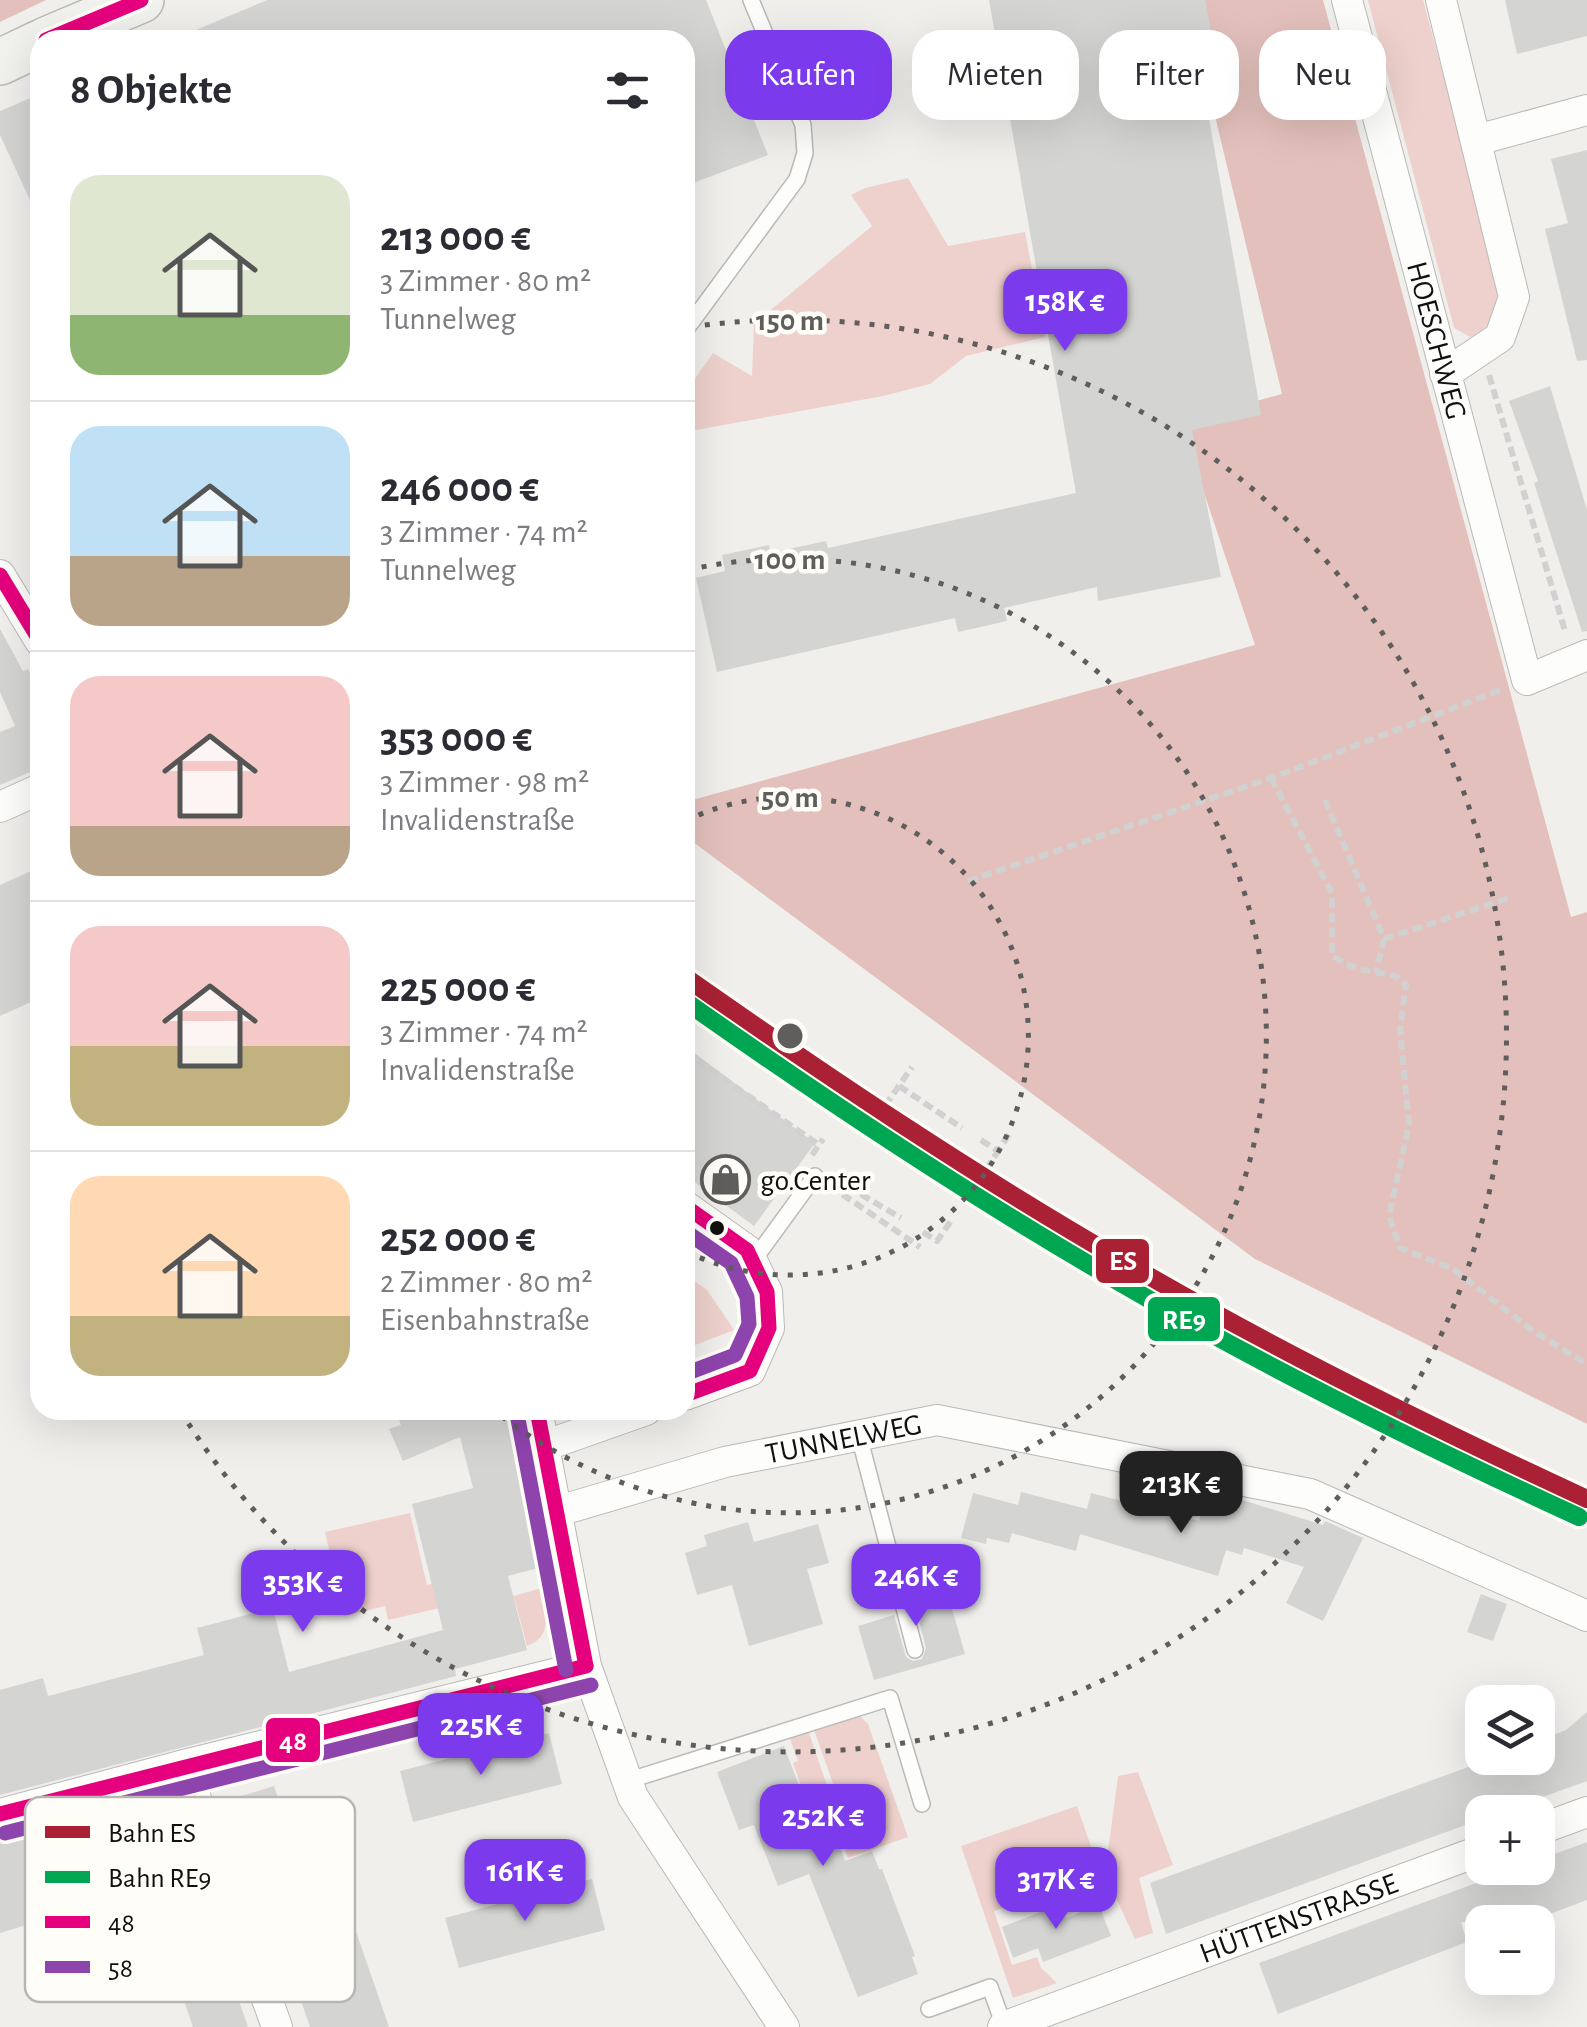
<!DOCTYPE html>
<html lang="de">
<meta charset="utf-8">
<style>
:root{--surface:#fff;--page:#f2f2f3;--text:#2b2b33;--muted:#7c7c81;--line:#e1e1e2;--accent:#7c3aed}
body{margin:0;font-family:"Alegreya Sans",sans-serif;background:var(--page);color:var(--text);height:100vh;display:flex;flex-direction:column;font-size:38px;white-space:nowrap}
*{box-sizing:border-box;margin:0}
p{font-size:32px;color:var(--muted)}
.icon{flex:none;width:55px;height:55px;fill:none;stroke:currentColor;stroke-width:2;stroke-linecap:round;stroke-linejoin:round}
.map{position:relative;flex:1;overflow:hidden}
.details{position:absolute;left:30px;top:30px;width:665px;height:1390px;display:flex;flex-direction:column;background:var(--surface);border-radius:30px;box-shadow:0 10px 40px #0002}
.details>*{flex:none}
.guide{position:absolute;left:725px;top:30px;width:710px;height:90px;display:flex;gap:20px}
.fabs{position:absolute;left:1465px;top:1685px;display:grid;gap:20px}
.fabs a{display:grid;place-items:center;width:90px;height:90px;border-radius:20px;background:var(--surface);box-shadow:0 10px 40px #0002;font-size:50px}
.price{position:absolute;translate:-50% -85px;padding:0 22px;border-radius:20px;background:var(--accent);color:#fff;font-size:32px;line-height:65px;filter:drop-shadow(0 2px 5px #0008)}
.price::after{content:'';position:absolute;left:50%;top:60px;width:30px;height:22px;margin-left:-15px;background:inherit;clip-path:polygon(0 0,100% 0,50% 100%)}
.price.active{background:#222;color:#fff}
ul{padding:0;list-style:none}
li{display:flex;align-items:center;gap:30px;height:250px;padding:0 40px}
li+li{border-top:2px solid var(--line)}
li span{display:grid;place-items:center;flex:none;width:280px;height:200px;border-radius:30px;color:#555}
li>.icon{margin-inline-start:auto}
span .icon{width:120px;height:120px;fill:#fffc;stroke-width:1}
li b{font-size:42px}
h2{display:flex;justify-content:space-between;align-items:center;height:120px;padding:0 40px;font-size:42px}
.pill{padding:0 35px;border-radius:30px;background:var(--surface);box-shadow:0 10px 40px #0002;font-size:35px;line-height:90px}
.pill.active{background:var(--accent);color:#fff}
.map>svg:first-child{display:block}
.green{fill:#eed1cc}
.forest{fill:#e3c0bb}
.building{fill:#d4d4d2}
.lines{fill:none;stroke-linecap:round;stroke-linejoin:round}
.service-casing{stroke:#bab9b7;stroke-width:18}
.minor-casing{stroke:#bab9b7;stroke-width:32}
.secondary-casing{stroke:#bab9b7;stroke-width:48}
.path{stroke:#d1d1d1;stroke-width:6;stroke-dasharray:10 5;stroke-linecap:butt}
.service{stroke:#fdfdfc;stroke-width:15}
.minor{stroke:#fdfdfc;stroke-width:30}
.secondary{stroke:#f1f2ee;stroke-width:45}
.bus-1-casing{stroke:#fffdf8;stroke-width:22}
.bus-2-casing{stroke:#fffdf8;stroke-width:22}
.bus-1{stroke:#e5007d;stroke-width:15}
.bus-2{stroke:#8e44ad;stroke-width:15}
.rail-1-casing{stroke:#fffdf8;stroke-width:25}
.rail-2-casing{stroke:#fffdf8;stroke-width:25}
.rail-1{stroke:#aa2135;stroke-width:18}
.rail-2{stroke:#00a651;stroke-width:18}
.ring{fill:none;stroke:#5f5e5c;stroke-width:5;stroke-dasharray:5 10}
.bus-dot{fill:#11100f;stroke:#fffdf8;stroke-width:4}
.labels{text-anchor:middle;stroke-width:9;stroke-linejoin:round;paint-order:stroke}
.street-label{font-size:30px;fill:#11100f;stroke:#fffdf8}
.poi-label{font-size:30px;fill:#11100f;stroke:#fffdf8;text-anchor:start}
.key{fill:#fffdf8;stroke:#b8b6b2;stroke-width:2.5}
.key-label{font-size:28px;fill:#11100f}
.centre{fill:#5f5e5c;stroke:#fffdf8;stroke-width:5}
.ring-label{font-size:30px;text-anchor:middle;font-weight:bold;fill:#5f5e5c;stroke:#fffdf8;stroke-width:9;stroke-linejoin:round;paint-order:stroke}
.line-badge{stroke:#fffdf8;stroke-width:4}
.badge-label{font-size:28px;text-anchor:middle;font-weight:bold;fill:#fff}
</style>
<div class="map">
<svg width="1587" height="2027" viewBox="0 0 1587 2027">
<rect width="100%" height="100%" fill="#f0efec"/>
<g class="green">
<path d="M1368 0H1423L1499 284C1495 307 1495 328 1470 337L1454 328Z"/>
<path d="M908 178 948 246 1025 232 1045 337 966 356 930 384 883 396 685 432V393L713 353 752 376 754 324 872 226 851 195 865 188Z"/>
<path d="M685 1274 707 1290 734 1330 685 1349Z"/>
<path d="M410 1513 427 1585 460 1578 466 1602 388 1620 385 1606 344 1616 325 1532Z"/>
<path d="M542 1588C547 1611 553 1637 527 1646L515 1601 511 1602 510 1597Z"/>
<path d="M852 1716H860L868 1724 908 1837 848 1858 827 1796 836 1792 814 1730Z"/>
<path d="M808 1730 827 1786 804 1794 793 1763 798 1761 789 1736Z"/>
<path d="M1138 1772 1173 1865 1139 1878 1153 1933 1135 1939 1105 1874 1118 1776Z"/>
<path d="M1077 1806 1106 1890 1078 1900 1064 1861 1050 1866 1058 1889 994 1911 1012 1965 1037 1957 1041 1968 1057 1983 1013 1998 961 1846Z"/>
</g>
<g class="forest">
<path d="M0 0H46L0 22Z"/>
<path d="M1187 0H1323L1571 917 1587 912V1424L1255 1259 685 836V802L1255 645 1180 421 1282 394Z"/>
</g>
<g class="building">
<path d="M267 0H706L768 155 685 186V40H172Z"/>
<path d="M989 0H1205L1212 35 1195 38 1261 415 1192 430 1221 577 1098 601 1097 587 1004 608 1007 621 958 632 955 618 717 672 696 578 725 571 722 555 769 545 770 553 826 541 828 548 1076 493Z"/>
<path d="M1505 0H1587V36L1517 54Z"/>
<path d="M40 94V222L0 135V111Z"/>
<path d="M1587 150V360L1577 361 1545 229 1568 223 1551 159Z"/>
<path d="M1550 386 1587 510V631L1582 632 1534 483 1538 481 1509 401Z"/>
<path d="M0 629 23 671 28 669 40 693V771L35 770 0 785V732L15 726 0 692Z"/>
<path d="M40 867V998L0 1016V885Z"/>
<path d="M685 1046 815 1143 754 1226 685 1175Z"/>
<path d="M395 1410H519L507 1417 542 1567 508 1576 527 1650 455 1669 456 1676 0 1795V1690L43 1678 48 1696 204 1655 197 1628 273 1608 289 1672 443 1630 412 1504 473 1488 460 1437 403 1461 389 1429 401 1425Z"/>
<path d="M1021 1492 1087 1509 1091 1493 1199 1521 1208 1493 1239 1499 1323 1525 1325 1521 1363 1538 1323 1621 1286 1603 1304 1567 1244 1548 1242 1555 1226 1550 1218 1576 1080 1534 1076 1551 1012 1533 1009 1543 987 1538 986 1544 961 1538 973 1493 1018 1505Z"/>
<path d="M748 1522 754 1542 818 1524 829 1563 807 1569 823 1624 749 1646 732 1585 697 1595 685 1553 707 1546 704 1535Z"/>
<path d="M938 1560 965 1654 874 1680 858 1626 894 1615 906 1657 913 1661 922 1659 926 1648 916 1609 922 1607 911 1568Z"/>
<path d="M1481 1594 1507 1604 1493 1641 1467 1632Z"/>
<path d="M1587 1712V1781L1501 1812H1482V1819L1166 1934 1150 1883 1493 1758H1538V1741L1566 1730Z"/>
<path d="M549 1733 562 1784 413 1822 400 1771Z"/>
<path d="M784 1746 806 1804 821 1798 845 1861 872 1851 879 1869H882L915 1956 912 1957 918 1974 858 1997 809 1874 778 1886 754 1825 739 1830 717 1772Z"/>
<path d="M274 1786 288 1828 310 1822 313 1832 321 1830 389 2027H310L232 1799Z"/>
<path d="M133 1798 149 1849 111 1860 126 1909 96 1917 92 1905 0 1933V1832L51 1820 54 1830 113 1814 110 1804Z"/>
<path d="M1587 1842V1900L1528 1922H1461L1467 1942 1278 2014 1259 1963 1517 1868H1538V1860Z"/>
<path d="M592 1879 605 1930 459 1968 445 1918Z"/>
<path d="M1061 1904 1066 1918 1099 1905 1111 1936 1043 1962 1038 1948 1013 1958 1002 1927Z"/>
<path d="M231 1978 248 2027H193L182 1995Z"/>
</g>
<g class="lines">
<defs>
<g id="service">
<path d="M685 331 797 179 805 153 803 125 751 0"/>
<path d="M753 1261 815 1176"/>
<path d="M859 1436 915 1650"/>
<path d="M627 1781 890 1698 922 1804"/>
<path d="M929 2009 990 1987 1004 2026"/>
</g>
<g id="minor">
<path id="s1" d="M1347 0 1527 680 1587 655"/>
<path d="M1441 0 1514 297 1500 337 1445 374"/>
<path d="M1477 140 1587 110"/>
<path d="M0 575 40 641"/>
<path d="M0 807 40 789"/>
<path d="M685 1206 747 1250 767 1292 769 1328 750 1371 685 1395"/>
<path d="M537 1410 586 1666 633 1797 784 2027"/>
<path d="M544 1446 646 1410"/>
<path id="s2" d="M555 1512 725 1462 937 1420 1310 1494 1587 1616"/>
<path d="M184 1765 277 2027"/>
<path d="M0 1814 184 1765 586 1666"/>
<path d="M1538 1830 1587 1812"/>
<path id="s3" d="M1003 2027 1482 1850"/>
</g>
<g id="secondary">
<path d="M46 40 141 0"/>
<path d="M0 62 40 43"/>
</g>
</defs>
<use href="#service" class="service-casing"/>
<use href="#minor" class="minor-casing"/>
<use href="#secondary" class="secondary-casing"/>
<g class="path">
<path d="M1489 375 1565 631"/>
<path d="M1271 778 1332 893V956L1357 969 1396 976 1406 985 1400 1029 1409 1124 1389 1216 1400 1248 1453 1269 1533 1331 1587 1364"/>
<path d="M1325 800 1384 939 1376 972"/>
<path d="M968 881 1271 778 1503 689"/>
<path d="M1384 939 1509 898"/>
<path d="M685 1052 819 1145"/>
<path d="M899 1086 962 1128"/>
<path d="M885 1106 912 1067"/>
<path d="M981 1140 998 1151 1009 1134"/>
<path d="M812 1155 823 1139"/>
<path d="M986 1170 998 1151"/>
<path d="M835 1179 901 1218"/>
<path d="M830 1186 920 1247"/>
<path d="M923 1232 937 1241 951 1221"/>
</g>
<use href="#service" class="service"/>
<use href="#minor" class="minor"/>
<use href="#secondary" class="secondary"/>
<defs>
<g id="bus-1">
<path d="M46 40 141 0"/>
<path d="M0 575 40 641"/>
<path d="M685 1206 747 1250 767 1292 769 1328 750 1371 685 1395"/>
<path d="M537 1410 586 1666"/>
<path d="M0 1814 586 1666"/>
</g>
<g id="bus-2">
<path d="M685 1231 731 1263 747 1297 749 1324 735 1355 685 1374"/>
<path d="M517 1414 566 1670"/>
<path d="M5 1833 591 1685"/>
</g>
</defs>
<use href="#bus-1" class="bus-1-casing"/>
<use href="#bus-2" class="bus-2-casing"/>
<use href="#bus-1" class="bus-1"/>
<use href="#bus-2" class="bus-2"/>
<defs>
<path id="rail-1" d="M685 977C828 1077 972 1174 1123 1261 1273 1349 1429 1426 1587 1499"/>
<path id="rail-2" d="M685 1001C824 1099 965 1193 1112 1278 1263 1366 1420 1444 1579 1517"/>
</defs>
<use href="#rail-1" class="rail-1-casing"/>
<use href="#rail-2" class="rail-2-casing"/>
<use href="#rail-1" class="rail-1"/>
<use href="#rail-2" class="rail-2"/>
</g>
<g class="ring">
<path d="M685 821A239 239 0 1 1 685 1251"/>
<path d="M687 570A477 477 0 1 1 496 1412"/>
<path d="M690 327A716 716 0 1 1 180 1410"/>
</g>
<defs>
<symbol id="shop-ring" viewBox="-11 -11 22 22"><circle r="9.5" fill="#fffdf8" stroke="#5f5e5c" stroke-width="1.5"/><path d="M-5-2.5h2.3a2.7 3.5 0 0 1 5.4 0H5L5.5 6h-11ZM-1.5-2.5h3a1.5 2.3 0 0 0-3 0Z" fill="#5f5e5c"/></symbol>
</defs>
<g fill-rule="evenodd">
<use href="#shop-ring" x="698" y="1152" width="55" height="55"/>
</g>
<circle class="bus-dot" cx="717" cy="1228" r="9"/>
<g class="labels">
<g class="street-label">
<text dy="10" stroke="none"><textPath href="#s1" startOffset="352">HOESCHWEG</textPath></text>
<text dy="10" stroke="none"><textPath href="#s2" startOffset="298">TUNNELWEG</textPath></text>
<text dy="10" stroke="none"><textPath href="#s3" startOffset="315">HÜTTENSTRASSE</textPath></text>
</g>
<g class="poi-label">
<text x="760" y="1190">go.Center</text>
</g>
</g>
<rect x="25" y="1797" width="330" height="205" rx="15" class="key"/>
<rect x="45" y="1826" width="45" height="12" fill="#aa2135"/>
<rect x="45" y="1871" width="45" height="12" fill="#00a651"/>
<rect x="45" y="1916" width="45" height="12" fill="#e5007d"/>
<rect x="45" y="1961" width="45" height="12" fill="#8e44ad"/>
<g class="key-label">
<text x="108" y="1842">Bahn ES</text>
<text x="108" y="1887">Bahn RE9</text>
<text x="108" y="1932">48</text>
<text x="108" y="1977">58</text>
</g>
<circle cx="790" cy="1036" r="15" class="centre"/>
<g class="ring-label">
<text x="790" y="330">150 m</text>
<text x="790" y="569">100 m</text>
<text x="790" y="807">50 m</text>
</g>
<g class="line-badge">
<rect x="1094" y="1237" width="57" height="48" rx="10" fill="#aa2135"/>
<rect x="1146" y="1295" width="76" height="48" rx="10" fill="#00a651"/>
<rect x="264" y="1716" width="58" height="48" rx="10" fill="#e5007d"/>
</g>
<g class="badge-label">
<text x="1123" y="1270">ES</text>
<text x="1184" y="1329">RE9</text>
<text x="293" y="1750">48</text>
</g>
</svg>
<div class="fabs">
<a><svg class="icon" aria-label="layers" viewBox="0 0 24 24"><path d="M12 4l9 5-9 5-9-5zM3 14l9 5 9-5"/></svg></a>
<a>+</a>
<a>−</a>
</div>
<b class="price" style="left:1065px;top:354px">158K €</b>
<b class="price active" style="left:1181px;top:1536px">213K €</b>
<b class="price" style="left:916px;top:1629px">246K €</b>
<b class="price" style="left:303px;top:1635px">353K €</b>
<b class="price" style="left:481px;top:1778px">225K €</b>
<b class="price" style="left:823px;top:1869px">252K €</b>
<b class="price" style="left:525px;top:1924px">161K €</b>
<b class="price" style="left:1056px;top:1932px">317K €</b>
<div class="guide">
<a class="pill active">Kaufen</a>
<a class="pill">Mieten</a>
<a class="pill">Filter</a>
<a class="pill">Neu</a>
</div>
<section class="details">
<h2>8 Objekte<svg class="icon" aria-label="filters" viewBox="0 0 24 24"><path d="M4 7h16M4 17h16"/><circle cx="9" cy="7" r="2"/><circle cx="15" cy="17" r="2"/></svg></h2>
<ul>
<li><span style="background:linear-gradient(#dfe7d0 70%,#8fb573 0)"><svg class="icon" aria-label="home" viewBox="0 0 24 24"><path d="M3 11l9-7 9 7M6 9v11h12V9"/></svg></span><div><b>213 000 €</b><p>3 Zimmer · 80 m²</p><p>Tunnelweg</p></div></li>
<li><span style="background:linear-gradient(#bfe0f5 65%,#b9a48a 0)"><svg class="icon" aria-label="home" viewBox="0 0 24 24"><path d="M3 11l9-7 9 7M6 9v11h12V9"/></svg></span><div><b>246 000 €</b><p>3 Zimmer · 74 m²</p><p>Tunnelweg</p></div></li>
<li><span style="background:linear-gradient(#f6c9c9 75%,#b9a48a 0)"><svg class="icon" aria-label="home" viewBox="0 0 24 24"><path d="M3 11l9-7 9 7M6 9v11h12V9"/></svg></span><div><b>353 000 €</b><p>3 Zimmer · 98 m²</p><p>Invalidenstraße</p></div></li>
<li><span style="background:linear-gradient(#f6c9c9 60%,#c2b280 0)"><svg class="icon" aria-label="home" viewBox="0 0 24 24"><path d="M3 11l9-7 9 7M6 9v11h12V9"/></svg></span><div><b>225 000 €</b><p>3 Zimmer · 74 m²</p><p>Invalidenstraße</p></div></li>
<li><span style="background:linear-gradient(#ffd9b3 70%,#c2b280 0)"><svg class="icon" aria-label="home" viewBox="0 0 24 24"><path d="M3 11l9-7 9 7M6 9v11h12V9"/></svg></span><div><b>252 000 €</b><p>2 Zimmer · 80 m²</p><p>Eisenbahnstraße</p></div></li>
</ul>
</section>
</div>
